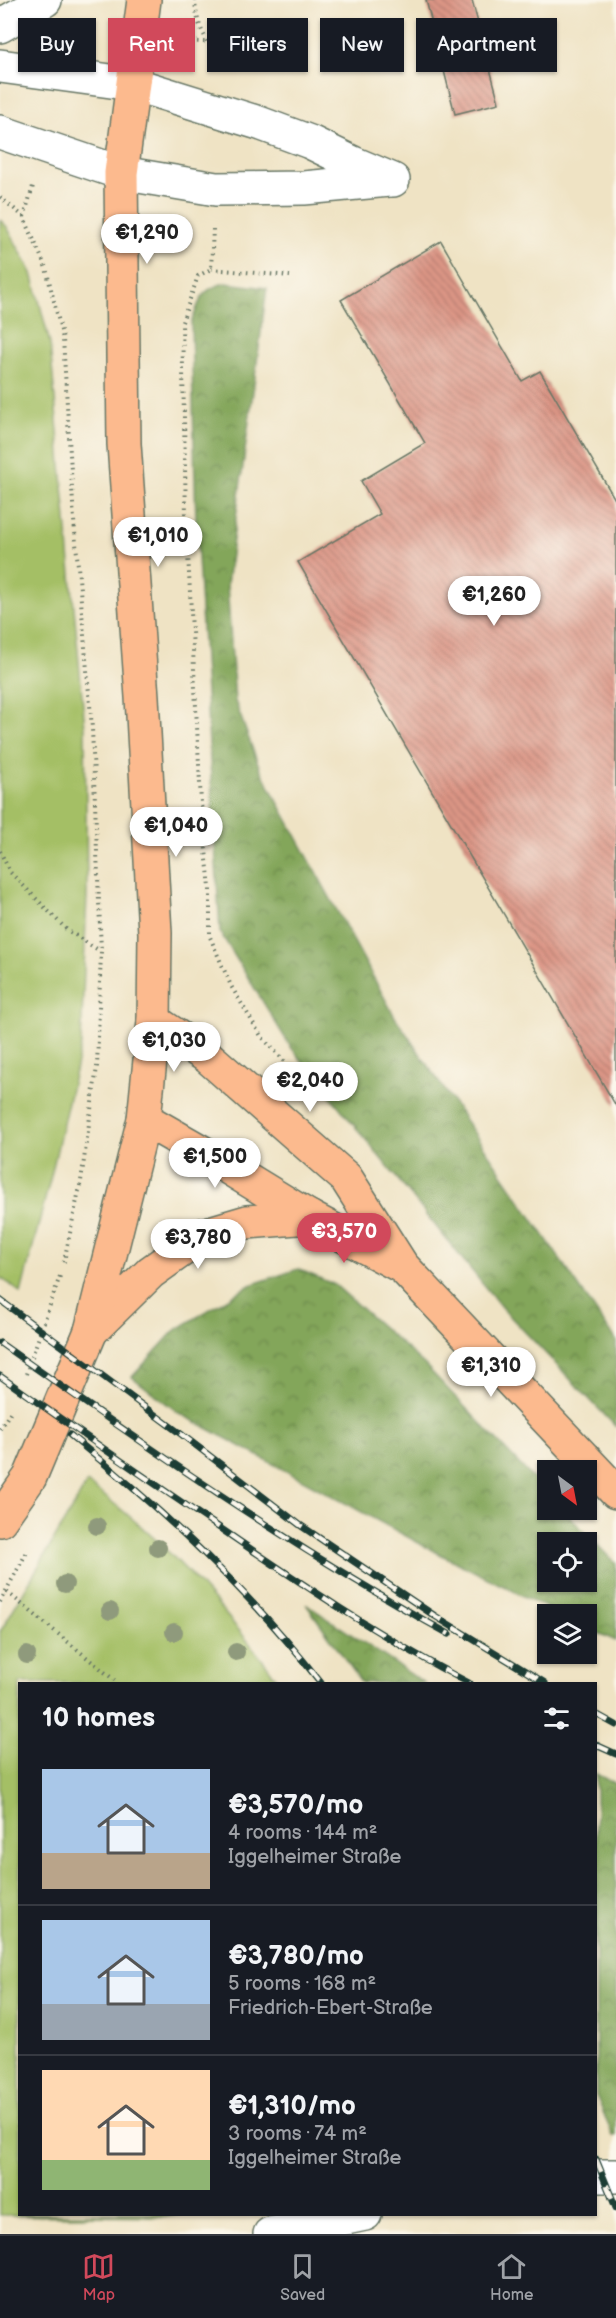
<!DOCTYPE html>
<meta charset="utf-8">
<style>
:root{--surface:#171b24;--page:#20242c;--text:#f1f3f6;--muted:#9ea1a6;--line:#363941;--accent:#d1495b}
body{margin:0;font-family:"Balsamiq Sans",sans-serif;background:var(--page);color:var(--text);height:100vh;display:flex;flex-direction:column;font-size:22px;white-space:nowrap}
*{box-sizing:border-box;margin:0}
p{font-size:20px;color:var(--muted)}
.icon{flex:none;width:33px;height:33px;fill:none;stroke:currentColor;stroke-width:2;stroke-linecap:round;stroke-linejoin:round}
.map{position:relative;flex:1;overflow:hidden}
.sheet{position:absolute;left:18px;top:1682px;width:579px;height:534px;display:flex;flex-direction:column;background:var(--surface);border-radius:0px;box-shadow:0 2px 4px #0004}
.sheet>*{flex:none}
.guide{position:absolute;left:18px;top:18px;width:580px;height:54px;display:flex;gap:12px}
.needle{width:39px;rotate:148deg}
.fabs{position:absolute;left:537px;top:1460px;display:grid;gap:12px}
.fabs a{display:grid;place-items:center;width:60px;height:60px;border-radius:0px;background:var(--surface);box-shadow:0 2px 4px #0004;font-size:30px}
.price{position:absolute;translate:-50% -51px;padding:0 14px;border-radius:21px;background:#fff;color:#222;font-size:20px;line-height:39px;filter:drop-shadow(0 2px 3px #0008)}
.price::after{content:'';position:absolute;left:50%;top:36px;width:18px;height:14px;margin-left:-9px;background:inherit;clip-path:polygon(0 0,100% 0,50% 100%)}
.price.active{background:var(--accent);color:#fff}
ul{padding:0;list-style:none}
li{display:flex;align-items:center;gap:18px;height:150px;padding:0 24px}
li+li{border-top:2px solid var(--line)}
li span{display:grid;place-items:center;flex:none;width:168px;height:120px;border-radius:0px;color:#555}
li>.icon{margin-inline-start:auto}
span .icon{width:72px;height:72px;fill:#fffc;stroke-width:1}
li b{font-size:26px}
h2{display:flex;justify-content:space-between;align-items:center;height:72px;padding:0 24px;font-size:26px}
.pill{padding:0 21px;border-radius:0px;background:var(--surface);box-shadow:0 2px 4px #0004;font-size:21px;line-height:54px}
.pill.active{background:var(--accent);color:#fff}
.dock{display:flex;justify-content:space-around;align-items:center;height:84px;border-top:2px solid var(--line);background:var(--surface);font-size:16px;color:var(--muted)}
.dock a{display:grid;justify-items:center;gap:3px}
.dock .active{color:var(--accent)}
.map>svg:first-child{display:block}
.forest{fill:url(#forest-crowns);stroke:#517247;stroke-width:1.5;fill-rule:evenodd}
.park{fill:#a4bf65;stroke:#627e4c;stroke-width:1.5}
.building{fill:url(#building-back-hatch)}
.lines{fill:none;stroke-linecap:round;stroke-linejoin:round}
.minor-casing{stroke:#687766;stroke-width:36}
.major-casing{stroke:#687766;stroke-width:36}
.path{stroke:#687766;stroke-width:4;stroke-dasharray:1.5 4.5;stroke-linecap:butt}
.minor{stroke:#fff;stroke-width:33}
.major{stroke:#fcba8e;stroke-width:33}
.rail-casing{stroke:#1f3d34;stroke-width:7}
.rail{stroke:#fbf7ec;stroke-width:4.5;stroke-dasharray:14;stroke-linecap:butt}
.tree{fill:#8f9a7b}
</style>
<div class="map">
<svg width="616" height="2234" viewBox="0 0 616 2234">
<defs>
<pattern id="forest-crowns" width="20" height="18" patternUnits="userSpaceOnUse" patternTransform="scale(1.5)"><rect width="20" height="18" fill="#83a65a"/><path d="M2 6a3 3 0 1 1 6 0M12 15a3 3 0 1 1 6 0" fill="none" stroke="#6b884b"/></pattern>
<pattern id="building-back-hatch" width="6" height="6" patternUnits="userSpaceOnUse" patternTransform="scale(1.5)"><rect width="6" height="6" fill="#dc9585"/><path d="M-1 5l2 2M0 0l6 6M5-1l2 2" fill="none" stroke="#b27b6e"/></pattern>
</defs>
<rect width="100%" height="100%" fill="#fbf7ec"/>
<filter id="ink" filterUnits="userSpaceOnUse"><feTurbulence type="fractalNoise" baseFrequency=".0167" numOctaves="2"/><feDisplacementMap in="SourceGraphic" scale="12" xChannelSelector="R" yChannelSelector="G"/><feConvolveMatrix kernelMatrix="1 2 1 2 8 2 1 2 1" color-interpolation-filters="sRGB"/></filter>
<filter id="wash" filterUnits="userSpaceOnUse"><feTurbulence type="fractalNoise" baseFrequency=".008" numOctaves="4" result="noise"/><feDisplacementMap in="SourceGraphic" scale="24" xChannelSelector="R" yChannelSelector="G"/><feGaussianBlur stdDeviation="1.35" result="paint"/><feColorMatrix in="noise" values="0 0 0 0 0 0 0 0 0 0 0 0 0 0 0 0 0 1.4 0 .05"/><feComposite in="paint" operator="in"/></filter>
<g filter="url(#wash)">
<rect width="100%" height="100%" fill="#efe3c4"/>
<g class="forest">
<path d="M225 283 267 288 227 584 235 701 260 769 395 1017 616 1341V1427L502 1308 290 1046 220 932 196 524 191 323C201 300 199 290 225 283Z"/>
<path d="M298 1269 335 1285 424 1364 547 1493 548 1509H562L616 1564V1641L587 1628 586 1614H559L428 1548 179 1413 132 1377 174 1331 250 1285ZM548 1542H586V1581H548Z"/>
<path d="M306 1604 424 1683H362Z"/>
<path d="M596 1774 616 1784V2136H613L596 2095Z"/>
</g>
<g class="park">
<path d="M0 220 7 227 32 273 50 344 85 728 87 894 81 1045 51 1176 21 1293 0 1277Z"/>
<path d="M87 1483C164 1538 224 1608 280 1683H20V2214H182L164 2217 0 2215V1632Z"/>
</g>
<g id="blocks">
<g class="building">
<path d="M426 0H472L499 103 455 114Z"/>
<path d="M441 241 522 381 540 371 616 501V1106L298 562 380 514 361 481 425 443 341 300Z"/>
</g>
</g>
</g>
<g filter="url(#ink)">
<use href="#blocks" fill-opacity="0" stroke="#687766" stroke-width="1.5"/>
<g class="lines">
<defs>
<g id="minor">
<path d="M0 26 45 0"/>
<path d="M0 66 133 84 259 123 310 142 353 163 393 180"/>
<path d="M0 132 121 173 216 189 304 188 389 180"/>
<path d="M596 2176H616"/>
<path d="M270 2234 365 2214"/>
</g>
<g id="major">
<path d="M154 1021 208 1057 346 1178 402 1266 616 1492"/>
<path d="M144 1119 214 1159 309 1217 401 1266"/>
<path d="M91 1331 151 1272 203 1235 247 1222 309 1217"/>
<path d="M0 1520 30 1477 91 1331 144 1119 154 1021 155 933 142 697 124 444 121 173 144 0"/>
</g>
</defs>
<use href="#minor" class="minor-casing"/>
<use href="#major" class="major-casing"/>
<g class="path">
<path d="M195 0C196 28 210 47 226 69"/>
<path d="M179 41 206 42"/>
<path d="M0 197 24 217 46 268 63 339 74 520 92 728 101 951 97 1067 81 1181 63 1266"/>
<path d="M24 217 33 186"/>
<path d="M213 229 211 269 198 276 182 322 186 516 201 803 210 888V937L231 986 261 1036 315 1094"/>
<path d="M211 269 290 276"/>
<path d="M0 851 10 872 67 930 100 951"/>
<path d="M26 1374 60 1276"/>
<path d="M0 1429 11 1411"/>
<path d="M7 1592 118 1683"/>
<path d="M0 1602 28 1550"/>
</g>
<use href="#minor" class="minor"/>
<use href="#major" class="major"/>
<defs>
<g id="rail">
<path d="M0 1300 181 1434 300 1525 435 1616 545 1683"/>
<path d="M0 1343C146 1446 292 1548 449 1634"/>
<path d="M0 1376C71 1426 142 1476 214 1524 297 1581 380 1637 469 1683"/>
<path d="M70 1435C161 1509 249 1590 321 1683"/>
<path d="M596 1714 616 1725"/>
<path d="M596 1745 616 1754"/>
<path d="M596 2159 616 2208"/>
</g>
</defs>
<use href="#rail" class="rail-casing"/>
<use href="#rail" class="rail"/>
</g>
<g class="tree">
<circle cx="97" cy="1526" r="9"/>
<circle cx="158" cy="1548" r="9"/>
<circle cx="65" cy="1584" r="9"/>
<circle cx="110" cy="1611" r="9"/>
<circle cx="174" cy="1632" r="9"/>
<circle cx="236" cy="1652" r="9"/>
<circle cx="27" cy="1655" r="9"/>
</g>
</g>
</svg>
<div class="fabs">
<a><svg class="needle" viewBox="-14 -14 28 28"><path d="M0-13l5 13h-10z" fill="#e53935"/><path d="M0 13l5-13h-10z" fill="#9ea1a6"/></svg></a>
<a><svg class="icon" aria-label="locate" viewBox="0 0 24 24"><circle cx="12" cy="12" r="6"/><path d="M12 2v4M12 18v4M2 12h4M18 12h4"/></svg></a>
<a><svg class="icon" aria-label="layers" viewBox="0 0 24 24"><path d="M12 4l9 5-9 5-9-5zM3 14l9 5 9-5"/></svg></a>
</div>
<b class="price" style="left:147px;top:265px">€1,290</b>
<b class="price" style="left:158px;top:568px">€1,010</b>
<b class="price" style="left:494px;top:627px">€1,260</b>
<b class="price" style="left:176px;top:858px">€1,040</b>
<b class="price" style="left:174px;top:1073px">€1,030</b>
<b class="price" style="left:310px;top:1113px">€2,040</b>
<b class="price" style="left:215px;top:1189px">€1,500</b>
<b class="price active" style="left:344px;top:1264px">€3,570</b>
<b class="price" style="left:198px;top:1270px">€3,780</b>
<b class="price" style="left:491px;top:1398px">€1,310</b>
<div class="guide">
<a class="pill">Buy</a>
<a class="pill active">Rent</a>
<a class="pill">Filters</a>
<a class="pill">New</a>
<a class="pill">Apartment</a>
</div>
<section class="sheet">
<h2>10 homes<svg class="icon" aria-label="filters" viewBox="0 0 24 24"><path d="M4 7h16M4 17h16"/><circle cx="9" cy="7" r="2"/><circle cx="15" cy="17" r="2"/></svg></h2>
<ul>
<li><span style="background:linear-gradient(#a9c7e8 70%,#b9a48a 0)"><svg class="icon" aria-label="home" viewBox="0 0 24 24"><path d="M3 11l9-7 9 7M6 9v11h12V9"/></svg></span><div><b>€3,570/mo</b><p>4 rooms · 144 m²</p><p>Iggelheimer Straße</p></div></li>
<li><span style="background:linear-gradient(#a9c7e8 70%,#9aa5b1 0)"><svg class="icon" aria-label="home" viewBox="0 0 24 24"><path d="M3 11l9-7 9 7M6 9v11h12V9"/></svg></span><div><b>€3,780/mo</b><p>5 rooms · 168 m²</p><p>Friedrich-Ebert-Straße</p></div></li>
<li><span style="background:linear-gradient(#ffd9b3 75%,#8fb573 0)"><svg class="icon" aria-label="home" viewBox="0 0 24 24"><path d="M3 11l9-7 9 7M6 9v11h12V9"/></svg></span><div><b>€1,310/mo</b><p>3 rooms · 74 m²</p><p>Iggelheimer Straße</p></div></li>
</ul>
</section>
</div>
<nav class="dock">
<a class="active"><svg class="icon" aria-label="map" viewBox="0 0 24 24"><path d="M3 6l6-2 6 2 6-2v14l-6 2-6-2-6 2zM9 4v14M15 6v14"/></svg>Map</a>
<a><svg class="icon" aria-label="saved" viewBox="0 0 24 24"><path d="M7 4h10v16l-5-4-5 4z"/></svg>Saved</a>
<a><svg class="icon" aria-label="home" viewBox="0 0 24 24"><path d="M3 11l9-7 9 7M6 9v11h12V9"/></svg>Home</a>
</nav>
